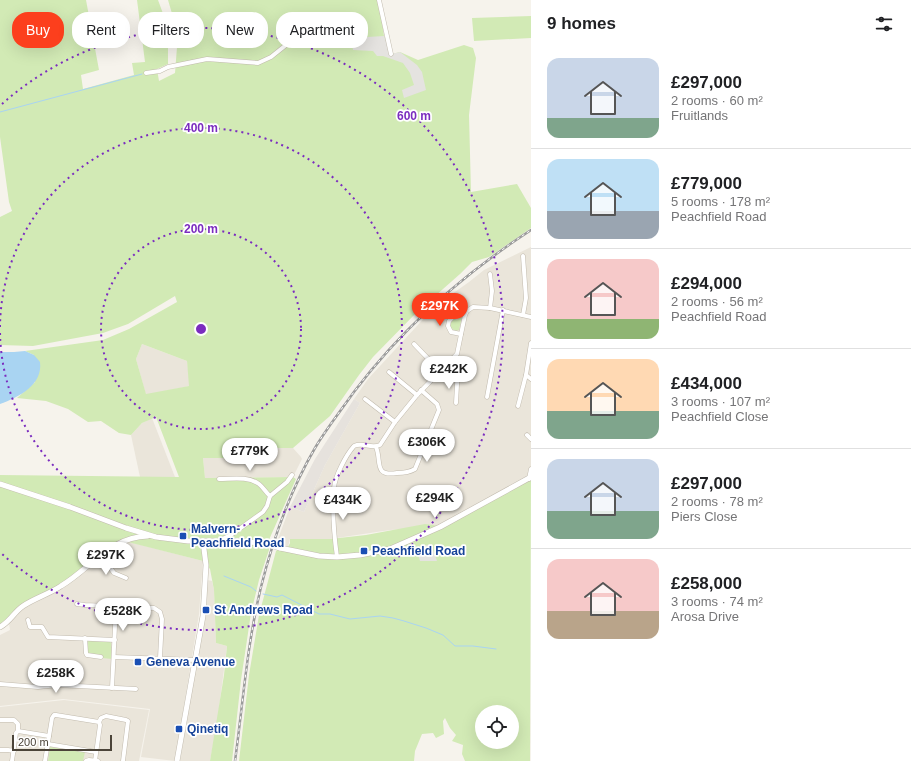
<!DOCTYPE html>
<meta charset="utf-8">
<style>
:root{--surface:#fff;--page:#f6f6f6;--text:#202124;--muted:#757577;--line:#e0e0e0;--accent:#fc3f1d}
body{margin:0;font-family:Helvetica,sans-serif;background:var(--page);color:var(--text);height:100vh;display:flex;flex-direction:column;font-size:15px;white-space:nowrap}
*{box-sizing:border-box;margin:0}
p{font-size:13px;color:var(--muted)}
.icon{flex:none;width:22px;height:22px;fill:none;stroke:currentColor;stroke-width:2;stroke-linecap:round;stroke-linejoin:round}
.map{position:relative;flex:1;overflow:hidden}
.panel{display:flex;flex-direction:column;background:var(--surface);width:380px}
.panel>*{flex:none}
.guide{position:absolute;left:12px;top:12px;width:380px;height:36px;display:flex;gap:8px}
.controls{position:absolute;left:475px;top:705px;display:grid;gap:8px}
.controls a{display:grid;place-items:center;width:44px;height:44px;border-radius:50%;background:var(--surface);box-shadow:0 4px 16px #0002;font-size:20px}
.scale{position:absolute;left:12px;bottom:10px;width:100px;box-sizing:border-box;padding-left:4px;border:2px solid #4b4439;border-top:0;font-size:11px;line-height:14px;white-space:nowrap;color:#4b4439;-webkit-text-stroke:3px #fff;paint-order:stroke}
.price{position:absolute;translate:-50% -34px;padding:0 9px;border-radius:14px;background:#fff;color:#222;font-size:13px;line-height:26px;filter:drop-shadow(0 1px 2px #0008)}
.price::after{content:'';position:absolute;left:50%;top:24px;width:12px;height:9px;margin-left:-6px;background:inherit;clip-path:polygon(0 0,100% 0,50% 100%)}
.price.current{background:var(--accent);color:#fff}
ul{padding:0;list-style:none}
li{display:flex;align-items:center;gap:12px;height:100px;padding:0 16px}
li+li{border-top:1px solid var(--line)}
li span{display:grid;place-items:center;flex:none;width:112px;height:80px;border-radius:12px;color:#555}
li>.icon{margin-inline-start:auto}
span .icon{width:48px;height:48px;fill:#fffc;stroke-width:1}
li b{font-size:17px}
h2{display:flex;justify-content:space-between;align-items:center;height:48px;padding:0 16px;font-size:17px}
.tag{padding:0 14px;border-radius:16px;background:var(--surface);box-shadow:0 4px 16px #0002;font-size:14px;line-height:36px}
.tag.current{background:var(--accent);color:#fff}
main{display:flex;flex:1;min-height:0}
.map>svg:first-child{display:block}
.residential{fill:#eae5da}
.industrial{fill:#e6e2dd}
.green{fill:#d2eab5;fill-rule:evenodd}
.parking{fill:#e5e3e0}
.water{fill:#a9d4f2}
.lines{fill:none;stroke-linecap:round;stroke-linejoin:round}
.stream{stroke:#a9d4f2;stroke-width:1}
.minor-casing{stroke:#c2bbae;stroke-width:5}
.tertiary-casing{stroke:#c2bbae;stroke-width:6}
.minor{stroke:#fff;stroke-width:4}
.tertiary{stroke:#fff;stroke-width:5}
.rail-casing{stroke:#9a9a9a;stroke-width:2.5}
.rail{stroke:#fff;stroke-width:1;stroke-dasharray:3;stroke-linecap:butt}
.tertiary-bridge-casing{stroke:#c2bbae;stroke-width:6;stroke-linecap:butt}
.tertiary-bridge{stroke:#fff;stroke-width:5}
.ring{fill:none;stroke:#7b2cbf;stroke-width:2;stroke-dasharray:2 4}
.transit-dot{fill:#1a4fb4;stroke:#fff;stroke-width:1.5}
.labels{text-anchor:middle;stroke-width:3.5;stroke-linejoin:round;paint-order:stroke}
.transit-label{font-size:12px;font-weight:bold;fill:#164399;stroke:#fff;text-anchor:start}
.centre{fill:#7b2cbf;stroke:#fff;stroke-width:2}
.ring-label{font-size:12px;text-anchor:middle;font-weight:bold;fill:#7b2cbf;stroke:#fff;stroke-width:3.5;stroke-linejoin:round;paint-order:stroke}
</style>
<main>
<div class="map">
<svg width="531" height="761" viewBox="0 0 531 761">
<rect width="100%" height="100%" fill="#f6f3ec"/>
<g class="residential">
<path d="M531 247V477L440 527 390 530 330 539H290L288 547 276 544 290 507 304 512 325 465 360 403 354 399 368 379 428 314 452 294 469 282 484 270Z"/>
<path d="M142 344 187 361 190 386 146 395 136 359Z"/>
<path d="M152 418 175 477H140L131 435 142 423Z"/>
<path d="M274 448H293L301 457 302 459 293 477 205 478 203 458H252Z"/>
<path d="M126 541 203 561 199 614 175 761 141 757 150 709 63 699 0 706V635L10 630 9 623 21 610 64 587 83 571Z"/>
<path d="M207 580 212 581 214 590 216 643 227 646 217 724 210 761H180L199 650Z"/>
<path d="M64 700 149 710 139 761H0V707Z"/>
</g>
<path class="industrial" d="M354 399 360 403 325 465 304 512 290 507 315 459Z"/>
<g class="green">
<path d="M0 0H86L99 70 81 75 83 89 134 75 132 63 145 62 137 0H158L168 27V64L157 69 159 81 175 73 178 34 168 0H379L384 36 392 54 400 52 418 60 464 45 473 48 476 58 469 115 471 192 517 184 531 208V228L489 257 472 262 460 274 417 312 373 357 359 375 330 416 293 448H274V454L252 458H203L205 478 293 477 296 479 268 542 269 550 259 580 251 613 241 680 232 761H210L224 675 227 646 216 643 214 590 210 569 203 561 120 540 102 552 60 585 33 599 0 624V475L179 477 156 417 142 423 131 435 119 433 101 421 88 422 68 409 46 401 17 398 35 382 34 355 25 351 103 340 129 329 177 302 175 296 128 324 103 333 33 346 0 345V217L12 211 9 202 0 137ZM142 344 187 361 189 386 146 394 136 359Z"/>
<path d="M531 16V38L474 41 472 18Z"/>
<path d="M460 312H463L459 330 455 331 449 326 451 320 454 318 457 320 459 318 458 315Z"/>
<path d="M531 477 530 761H465L462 754 463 745 452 741 456 735 450 728 445 718 443 721 444 734 436 738 433 733 422 734 415 751 414 761H239L249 675 259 615 276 551 281 546 288 547 290 543V539H330L366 535 425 524 440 526ZM482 712H512V742H482Z"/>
<path d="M88 641H109L111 643 112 659 102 658 87 654V642Z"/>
<path d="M50 747 85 752 83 761H48Z"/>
</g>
<g class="parking">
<path d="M384 36 391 54 400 52 417 65 422 72 426 90 404 98 402 90 414 85 410 73 403 63 383 56H377L373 51 353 50 351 38Z"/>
<path d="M431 544 437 561H420L416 548Z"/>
</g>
<path class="water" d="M25 351 34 355 40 362C43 385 19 397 0 404V352H14Z"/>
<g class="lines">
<g class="stream">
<path d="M0 112 142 74"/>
<path d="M224 576 251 587 256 591"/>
<path d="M263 594 277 597 282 595 319 614H330L350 619 380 616 393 618 404 621 426 628 443 635 455 646H473L496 649"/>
</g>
<defs>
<g id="minor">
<path d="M379 0 391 54"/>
<path d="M146 73 160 71 168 67 207 59 258 63 271 57 306 29 321 28 339 30"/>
<path d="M490 308 492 291 490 274"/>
<path d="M458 312 449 321 448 326 451 332 461 334"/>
<path d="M523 315 526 298 523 256"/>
<path d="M531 343 526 375 531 379"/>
<path d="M414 344 440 371"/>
<path d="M453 358 457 363 458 367 456 403"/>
<path d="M389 372 417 395"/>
<path d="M487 397 503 310"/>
<path d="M365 399 395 422"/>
<path d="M518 406 526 375"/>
<path d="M527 435 531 439"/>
<path d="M376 447C382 461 373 477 397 473 403 473 410 472 415 469L439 410 437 404 421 390"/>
<path d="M219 479C232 479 248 476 259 484 264 488 266 493 270 496"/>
<path d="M529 479 531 469"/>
<path d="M220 540 231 535 263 512 267 506 270 496 287 482 292 475"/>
<path d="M101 555 114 573 126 578"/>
<path d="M337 557C334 535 332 510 334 488 335 476 346 455 354 446 363 442 371 449 380 445L395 422 417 395 457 354 465 315 467 311 473 307 490 308 531 317"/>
<path d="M77 604 85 605 154 608 160 612 162 619 160 658"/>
<path d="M28 620 30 627H42L48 637 115 640"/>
<path d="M85 638 86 653 87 655 101 657"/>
<path d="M114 657 195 660"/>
<path d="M0 684 38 687 58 685 136 689"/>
<path d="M112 688 116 606"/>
<path d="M0 720H14L18 724V731L16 733 12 761"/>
<path d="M99 722 101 718 106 716 126 720 128 721 123 761"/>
<path d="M18 731 49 736"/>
<path d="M48 744 96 752"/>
<path d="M0 750H8L14 751"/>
<path d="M45 761 52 718 54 715H56L99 722 100 725 95 761"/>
<path d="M86 761 89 760 98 761"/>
</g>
<g id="tertiary">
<path d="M0 484 70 507 126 528 156 537 188 541H241L267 544"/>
<path d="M280 548 319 556 337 557 360 555 390 549 440 527 531 477"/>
<path d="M0 627C10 622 14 612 23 606 35 598 49 594 61 586 91 568 110 537 148 536"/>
<path d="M177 761 203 616 206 565 203 541"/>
</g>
</defs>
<use href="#minor" class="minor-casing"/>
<use href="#tertiary" class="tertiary-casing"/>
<use href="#minor" class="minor"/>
<use href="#tertiary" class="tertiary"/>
<defs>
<path id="rail" d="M235 761C243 703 247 644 261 587 273 539 290 491 315 448 322 436 330 425 338 414 389 340 456 279 531 230"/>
</defs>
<use href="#rail" class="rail-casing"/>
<use href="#rail" class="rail"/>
<defs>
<path id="tertiary-bridge" d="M267 544 280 548"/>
</defs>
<use href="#tertiary-bridge" class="tertiary-bridge-casing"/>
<use href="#tertiary-bridge" class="tertiary-bridge"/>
</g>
<g class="ring">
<circle cx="201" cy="329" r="100"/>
<path d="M0 327A201 201 0 1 1 0 331"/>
<path d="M2 104A301 301 0 1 1 2 554"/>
</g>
<g class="transit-dot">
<rect x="179" y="532" width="8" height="8" rx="2"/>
<rect x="360" y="547" width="8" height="8" rx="2"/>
<rect x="202" y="606" width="8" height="8" rx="2"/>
<rect x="134" y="658" width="8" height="8" rx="2"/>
<rect x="175" y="725" width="8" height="8" rx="2"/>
</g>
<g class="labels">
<g class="transit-label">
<text x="191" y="533">Malvern-<tspan x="191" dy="14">Peachfield Road</tspan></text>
<text x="372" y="555">Peachfield Road</text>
<text x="214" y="614">St Andrews Road</text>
<text x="146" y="666">Geneva Avenue</text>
<text x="187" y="733">Qinetiq</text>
</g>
</g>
<circle cx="201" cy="329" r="6" class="centre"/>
<g class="ring-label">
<text x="414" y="120">600 m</text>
<text x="201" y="132">400 m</text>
<text x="201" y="233">200 m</text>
</g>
</svg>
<div class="controls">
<a><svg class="icon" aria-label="locate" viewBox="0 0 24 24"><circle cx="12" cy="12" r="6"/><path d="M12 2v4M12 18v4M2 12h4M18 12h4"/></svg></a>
</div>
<div class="scale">200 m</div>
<b class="price current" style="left:440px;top:327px">£297K</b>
<b class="price" style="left:449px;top:390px">£242K</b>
<b class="price" style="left:427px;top:463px">£306K</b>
<b class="price" style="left:250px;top:472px">£779K</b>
<b class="price" style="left:435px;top:519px">£294K</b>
<b class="price" style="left:343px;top:521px">£434K</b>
<b class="price" style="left:106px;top:576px">£297K</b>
<b class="price" style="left:123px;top:632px">£528K</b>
<b class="price" style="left:56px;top:694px">£258K</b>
<div class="guide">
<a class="tag current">Buy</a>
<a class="tag">Rent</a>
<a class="tag">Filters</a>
<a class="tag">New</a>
<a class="tag">Apartment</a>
</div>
</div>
<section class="panel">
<h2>9 homes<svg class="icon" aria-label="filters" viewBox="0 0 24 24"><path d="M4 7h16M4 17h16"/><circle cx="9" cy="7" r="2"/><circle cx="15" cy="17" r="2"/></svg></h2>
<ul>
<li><span style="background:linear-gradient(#c9d6e8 75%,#7fa58c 0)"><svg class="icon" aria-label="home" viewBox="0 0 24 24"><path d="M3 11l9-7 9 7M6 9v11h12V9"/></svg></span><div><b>£297,000</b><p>2 rooms · 60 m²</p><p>Fruitlands</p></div></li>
<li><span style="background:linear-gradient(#bfe0f5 65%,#9aa5b1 0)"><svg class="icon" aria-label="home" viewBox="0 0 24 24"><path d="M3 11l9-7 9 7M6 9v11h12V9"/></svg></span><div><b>£779,000</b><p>5 rooms · 178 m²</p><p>Peachfield Road</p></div></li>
<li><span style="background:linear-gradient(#f6c9c9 75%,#8fb573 0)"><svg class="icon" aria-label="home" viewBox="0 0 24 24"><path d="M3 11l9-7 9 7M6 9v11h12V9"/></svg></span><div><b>£294,000</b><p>2 rooms · 56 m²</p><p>Peachfield Road</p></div></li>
<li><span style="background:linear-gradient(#ffd9b3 65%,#7fa58c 0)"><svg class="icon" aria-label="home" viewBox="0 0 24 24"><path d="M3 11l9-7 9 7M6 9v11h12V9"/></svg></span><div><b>£434,000</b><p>3 rooms · 107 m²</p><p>Peachfield Close</p></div></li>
<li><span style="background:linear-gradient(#c9d6e8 65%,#7fa58c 0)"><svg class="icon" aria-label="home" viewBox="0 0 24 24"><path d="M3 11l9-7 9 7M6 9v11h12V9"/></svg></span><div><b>£297,000</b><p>2 rooms · 78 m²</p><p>Piers Close</p></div></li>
<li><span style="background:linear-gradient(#f6c9c9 65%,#b9a48a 0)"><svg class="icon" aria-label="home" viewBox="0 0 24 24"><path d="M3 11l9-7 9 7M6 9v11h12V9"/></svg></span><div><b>£258,000</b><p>3 rooms · 74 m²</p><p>Arosa Drive</p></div></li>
</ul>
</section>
</main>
